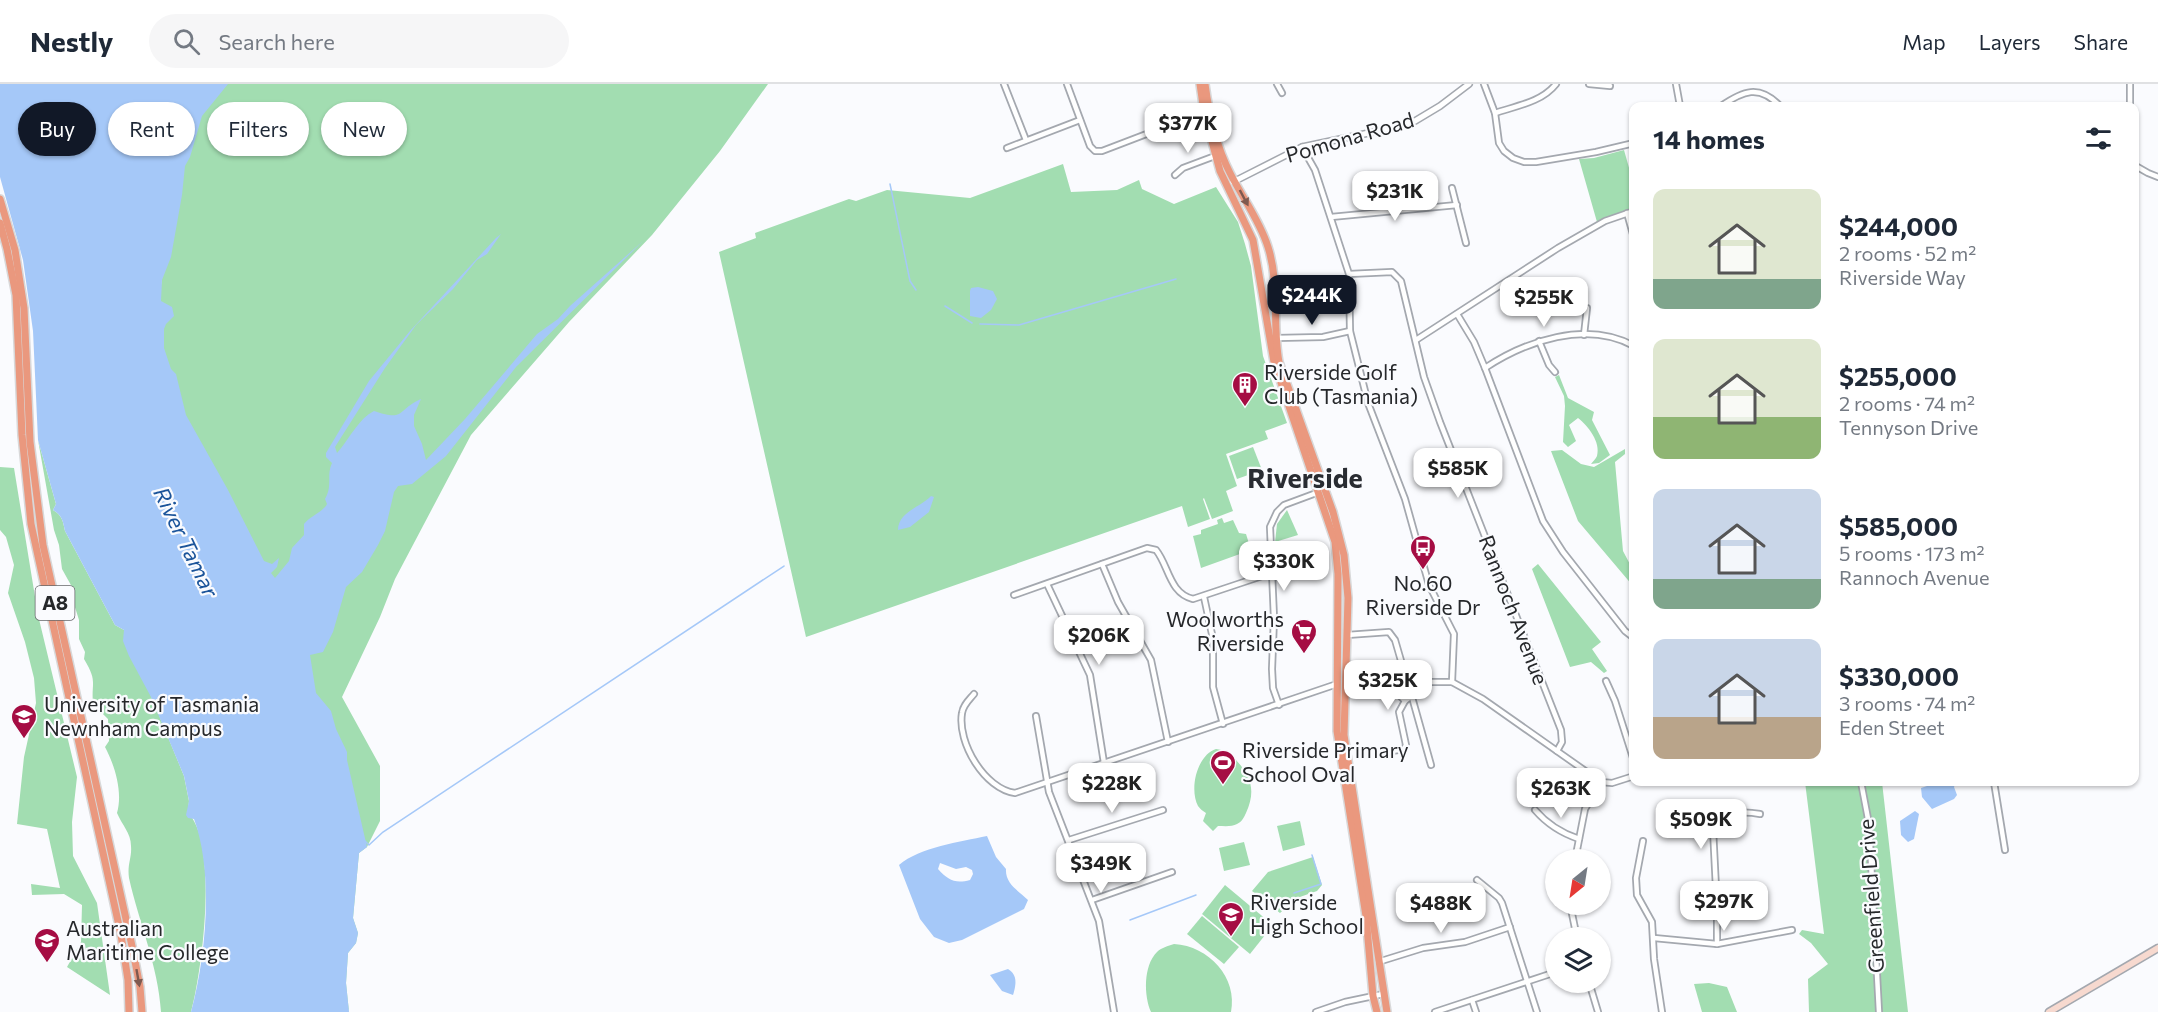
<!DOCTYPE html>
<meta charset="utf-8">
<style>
:root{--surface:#fff;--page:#f6f6f7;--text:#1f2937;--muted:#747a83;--line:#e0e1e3;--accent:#111827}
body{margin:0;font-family:Commissioner,sans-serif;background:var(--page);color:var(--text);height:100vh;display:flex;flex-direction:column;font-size:22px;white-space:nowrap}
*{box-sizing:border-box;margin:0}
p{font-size:20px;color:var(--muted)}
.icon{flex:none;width:33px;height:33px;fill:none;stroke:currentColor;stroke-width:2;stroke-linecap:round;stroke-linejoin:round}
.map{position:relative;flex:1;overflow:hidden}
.drawer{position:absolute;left:1629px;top:18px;width:510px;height:684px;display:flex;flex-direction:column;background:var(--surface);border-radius:12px;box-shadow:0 2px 4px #0004}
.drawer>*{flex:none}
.banner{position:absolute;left:18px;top:18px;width:570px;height:54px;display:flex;gap:12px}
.needle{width:39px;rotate:210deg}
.controls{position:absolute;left:1545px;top:765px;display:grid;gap:12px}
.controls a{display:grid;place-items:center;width:66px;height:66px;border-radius:50%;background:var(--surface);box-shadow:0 2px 4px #0004;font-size:30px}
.price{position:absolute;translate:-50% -51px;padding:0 14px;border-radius:12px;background:#fff;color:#222;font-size:20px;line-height:39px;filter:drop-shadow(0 2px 3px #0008)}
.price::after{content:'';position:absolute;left:50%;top:36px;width:18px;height:14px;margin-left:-9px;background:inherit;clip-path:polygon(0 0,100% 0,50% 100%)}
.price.selected{background:var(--accent);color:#fff}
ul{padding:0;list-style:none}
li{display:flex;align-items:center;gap:18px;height:150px;padding:0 24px}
li span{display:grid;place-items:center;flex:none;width:168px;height:120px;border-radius:12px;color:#555}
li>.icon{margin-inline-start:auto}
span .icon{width:72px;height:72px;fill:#fffc;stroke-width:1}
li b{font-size:26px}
h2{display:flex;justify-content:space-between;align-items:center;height:72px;padding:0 24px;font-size:26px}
.tag{padding:0 21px;border-radius:27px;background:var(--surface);box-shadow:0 2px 4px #0004;font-size:21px;line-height:54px}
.tag.selected{background:var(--accent);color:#fff}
header{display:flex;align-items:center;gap:36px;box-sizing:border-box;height:84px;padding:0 30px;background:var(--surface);border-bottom:2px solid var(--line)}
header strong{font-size:28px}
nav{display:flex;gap:33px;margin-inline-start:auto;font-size:21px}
.search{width:420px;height:54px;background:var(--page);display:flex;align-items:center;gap:15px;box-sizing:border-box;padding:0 21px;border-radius:33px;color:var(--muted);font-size:22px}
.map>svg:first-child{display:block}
.green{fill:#a2ddb1}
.water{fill:#a5c8f8;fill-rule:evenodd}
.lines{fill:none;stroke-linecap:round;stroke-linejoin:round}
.stream{stroke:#a5c8f8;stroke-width:1.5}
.minor-casing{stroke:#a4a8af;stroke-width:8}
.tertiary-casing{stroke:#a4a8af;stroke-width:8}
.secondary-casing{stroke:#a4a8af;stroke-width:9}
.trunk-casing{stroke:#d8d8d9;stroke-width:10}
.minor{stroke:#fff;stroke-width:4.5}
.tertiary{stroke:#fff;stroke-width:5}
.secondary{stroke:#f7d9cf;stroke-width:6}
.trunk{stroke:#ea987e;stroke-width:7}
.oneway{fill:#7e5a50}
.labels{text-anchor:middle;stroke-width:4.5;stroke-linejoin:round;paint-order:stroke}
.shield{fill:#fafbfe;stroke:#66676a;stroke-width:1.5}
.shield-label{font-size:20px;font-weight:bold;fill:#26282b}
.street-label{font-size:21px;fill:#26282b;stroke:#fafbfe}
.poi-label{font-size:21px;fill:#26282b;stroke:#fafbfe;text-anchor:start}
.water-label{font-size:22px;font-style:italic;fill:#1b549a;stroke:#fafbfe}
.district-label{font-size:27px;font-weight:bold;fill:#292c32;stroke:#fafbfe}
</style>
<header>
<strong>Nestly</strong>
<div class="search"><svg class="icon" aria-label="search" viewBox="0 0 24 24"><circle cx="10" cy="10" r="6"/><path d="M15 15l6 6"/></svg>Search here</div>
<nav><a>Map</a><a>Layers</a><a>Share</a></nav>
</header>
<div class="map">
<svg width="2158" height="928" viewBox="0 0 2158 928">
<rect width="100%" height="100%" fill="#fafbfe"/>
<g class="green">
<path d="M192 0H768L720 67 652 151 569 238 471 351 395 495 380 533 342 613 380 682V737L367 763 359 769 353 834 358 849 356 859 348 869 346 899 349 928 149 279Z"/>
<path d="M1624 66 1633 98V124L1597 138 1579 75 1594 74Z"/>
<path d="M1063 80 1071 108 1117 106 1139 96 1142 105 1174 120 1216 103 1238 138 1245 160 1251 182 1263 272 1287 339 1265 347 1268 355 1226 370 1237 402 1226 407 1233 427 1212 435 1204 414 1203 415 1210 435 1188 443 1182 422 806 553 719 168 756 154 755 149 849 115 856 117 887 106 970 114Z"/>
<path d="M1559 291 1568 314 1594 328 1592 336 1610 371 1599 379 1591 380C1593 377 1596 375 1597 372 1601 358 1588 342 1578 334L1569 341 1576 357 1568 363 1563 358 1565 322 1564 312 1555 293Z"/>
<path d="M38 356 56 420 53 426C62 431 63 437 65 447L115 541 124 546 184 692 189 717 188 729C219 759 202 888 191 928H161C158 881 139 839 129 794 127 780 132 774 131 762 131 749 122 741 117 729 123 708 115 682 105 663L109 657 108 635 93 620C91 598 98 598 84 575L85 568 79 555V536L73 517 72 503 62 485 59 461 54 446Z"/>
<path d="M1253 363 1262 386 1237 395 1229 372Z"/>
<path d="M1625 365V370L1615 378 1623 467 1633 486V502L1578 437 1551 367 1562 366 1581 380 1594 383Z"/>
<path d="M0 383 14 384 38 531 77 693 72 738 73 772 97 819 110 911 67 883 81 858 82 821 64 810 32 811 31 800 60 804 47 745 17 740 24 673 36 619 34 594 25 558 8 509 14 481 6 453 0 446Z"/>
<path d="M1287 426 1298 451 1275 458 1277 440Z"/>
<path d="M1222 434 1224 439 1233 436 1239 449 1246 450 1251 466 1201 484 1193 452 1201 450V446L1218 440 1217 436Z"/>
<path d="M1538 480 1601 558 1592 565 1607 587 1604 589 1591 578 1570 583 1532 485Z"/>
<path d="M1216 665C1224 666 1228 668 1233 673 1250 690 1257 705 1246 729 1244 733 1242 738 1237 740 1232 743 1224 742 1218 742L1213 747 1203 737 1206 729C1203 727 1200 725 1198 722 1189 705 1197 671 1216 665Z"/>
<path d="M1805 698 1840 699 1882 698 1908 928H1809L1808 895 1828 880 1811 859 1799 850 1802 846 1824 850Z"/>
<path d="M1300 737 1305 761 1283 767 1277 742Z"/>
<path d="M1244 758 1250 781 1224 787 1219 764Z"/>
<path d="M1313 773 1322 801 1317 807 1297 814 1280 829 1252 807 1268 788Z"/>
<path d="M1225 801 1273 841 1250 870 1202 830Z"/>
<path d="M1202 832 1239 863 1224 880 1187 850Z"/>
<path d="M1174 860C1209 862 1238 894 1231 928H1151C1144 912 1143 882 1157 868 1161 864 1168 862 1174 860Z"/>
<path d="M1709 899 1727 903 1737 928H1702L1694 900Z"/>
</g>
<g class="water">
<path d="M0 0H228L202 32 190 73 185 82 182 111 171 173 162 196 161 217 172 223 174 232 166 240 164 245V264L171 285 176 290 186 331 228 406 264 477 272 480 279 474 277 483 271 489 275 494 289 477 292 464 304 451V440C310 432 323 428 327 420L325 415C333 401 326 392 332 379L326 373V369L369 297 410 247 496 154 501 150 487 170 477 176 453 205 416 241 385 284 335 363 337 369C349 356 358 335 374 327 406 338 396 326 421 315L414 331V342L422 360 426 376 465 335 537 250 558 235 570 222 643 157 516 283 446 372 412 400 398 402 394 408 385 447 378 461 362 488 346 503 333 548 323 568 310 571 316 609 331 627 336 645 347 668V676L367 763 359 769 353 834 358 849 356 859 348 869 346 899 349 928H191C206 873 214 789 194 735L188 734 186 731 189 717 184 692 151 613 129 572 123 557 124 546 115 541 65 447C63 437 62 431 53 426L56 420 38 356 33 247 23 176 0 93Z"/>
<path d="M978 203 993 207 997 215 991 226 981 234 970 232V207L971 204Z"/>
<path d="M931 412 934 413 929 428 910 443 898 446C898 428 921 423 931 412Z"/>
<path d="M1939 698H1956L1954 703 1957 711 1954 715 1932 725 1922 713 1921 704Z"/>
<path d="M1915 727 1919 730 1914 755 1908 758 1901 751 1900 737Z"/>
<path d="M987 752 996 773 1006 785C1005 800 1019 807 1028 816L1024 825 962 856 949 859 934 853 920 835 899 781C920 763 960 758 987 752ZM940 779 956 785 966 783 972 786 973 790 970 796C955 800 948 796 938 785Z"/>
<path d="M1008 885C1018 891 1016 901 1013 911L1002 907 990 891Z"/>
</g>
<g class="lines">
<g class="stream">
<path d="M890 100 910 197 916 206"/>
<path d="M945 222 972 239"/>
<path d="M980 240 1019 241 1176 195"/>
<path d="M365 757 369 761 383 748 784 482"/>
<path d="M1294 809 1321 800 1312 771"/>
<path d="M1130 836 1196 811"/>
</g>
<defs>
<g id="minor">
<path d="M1004 0 1026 56"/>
<path d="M1067 0 1090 62 1095 67H1102L1204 28"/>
<path d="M1277 0 1282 9"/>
<path d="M1484 0 1495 29 1499 59 1504 67 1513 74 1524 78H1536L1596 68 1634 59"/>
<path d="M1589 0 1610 2"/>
<path d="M1676 0 1680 22"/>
<path d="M2130 0V22"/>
<path d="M1721 22C1743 7 1759 0 1780 22"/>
<path d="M1495 29C1516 22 1542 18 1556 0"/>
<path d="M1302 63 1315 86 1349 190 1350 247 1368 319 1405 415 1429 501 1454 550 1452 598H1410L1406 594 1395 556 1389 548 1347 551"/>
<path d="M1007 64 1080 36"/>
<path d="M2134 81 2148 89 2158 93"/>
<path d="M1175 91 1183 84 1215 72"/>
<path d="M1452 104 1466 159"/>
<path d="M1627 129 1634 154"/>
<path d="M1331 133 1457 121"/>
<path d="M1349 190 1392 188 1401 197 1424 293 1440 338 1561 646 1562 658 1557 667"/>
<path d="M1457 230 1474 258 1485 284 1543 437 1563 468 1625 547 1634 554"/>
<path d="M1584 251 1587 224"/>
<path d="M1276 254 1323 253 1350 247"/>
<path d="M1416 256 1558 164 1605 137 1634 127"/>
<path d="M1539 257 1549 281 1555 288"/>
<path d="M1485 284C1526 257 1586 236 1634 262"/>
<path d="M1102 480 1118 518 1151 576 1168 658"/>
<path d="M1047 500 1090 591 1104 679"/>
<path d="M1014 511 1147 464 1156 466C1169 482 1169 509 1193 515L1262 492H1272"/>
<path d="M1204 513 1213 555V603L1223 640"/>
<path d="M1398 597 1401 613 1405 617"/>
<path d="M1606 597 1615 617 1634 677"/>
<path d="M1410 598V606L1431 681"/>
<path d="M1452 598 1483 615 1601 698 1612 699 1634 692"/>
<path d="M974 610C969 616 963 621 962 629 957 659 985 705 1015 709L1337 600"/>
<path d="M1279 621 1273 604 1272 585 1274 534 1270 443 1277 428 1284 421 1319 408"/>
<path d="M1036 632 1049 708 1099 837 1114 928"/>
<path d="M1392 667 1404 665 1406 661 1399 628 1405 617 1412 612"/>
<path d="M1861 698 1869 740 1879 928"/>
<path d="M1994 698 2005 766"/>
<path d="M1535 726C1547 740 1561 749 1579 755"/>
<path d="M1069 756 1163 726"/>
<path d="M1643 757 1636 794 1637 811 1652 838 1654 875 1662 928"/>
<path d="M1575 776 1585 725 1601 698"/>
<path d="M1477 796 1499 814 1502 819 1537 928"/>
<path d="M1092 816 1172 788"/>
<path d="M1570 820 1577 854"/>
<path d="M1654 854 1717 860 1792 846"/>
<path d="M1717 860V824L1713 745C1722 727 1743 727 1760 730"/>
<path d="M1378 878 1423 864 1465 858 1510 843"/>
<path d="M1589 898 1598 928"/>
<path d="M1472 916 1476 928"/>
<path d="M1316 928 1345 918 1383 910"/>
<path d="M1435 928 1556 888"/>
</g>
<path id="tertiary" d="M1233 98 1302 63 1383 46 1415 37 1440 22 1469 0"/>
<path id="secondary" d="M2049 928 2158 864"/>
<g id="trunk">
<path d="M1200 0 1204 28 1220 87 1253 156 1274 278 1335 458 1338 490 1337 647 1366 832 1373 912 1377 928"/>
<path d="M1205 0C1209 30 1216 62 1230 89 1242 113 1260 137 1268 163 1280 200 1272 240 1279 278L1333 428 1344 471 1348 514 1344 651 1387 928"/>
<path d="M0 115 15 166 24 224 30 358 43 461 132 862 140 903 142 928"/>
<path d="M0 139 7 165 16 211 22 351 31 440 121 851 128 896 129 928"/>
</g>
</defs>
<use href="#minor" class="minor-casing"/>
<use href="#tertiary" class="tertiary-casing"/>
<use href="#secondary" class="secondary-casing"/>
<use href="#trunk" class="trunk-casing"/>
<use href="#minor" class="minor"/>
<use href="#tertiary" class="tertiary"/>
<use href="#secondary" class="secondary"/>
<use href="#trunk" class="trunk"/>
</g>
<defs><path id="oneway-solid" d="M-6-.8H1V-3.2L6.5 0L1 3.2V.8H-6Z" transform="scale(1.5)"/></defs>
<g class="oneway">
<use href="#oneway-solid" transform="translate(1244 114) rotate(62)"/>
<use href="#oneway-solid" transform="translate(138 894) rotate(80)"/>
</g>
<defs>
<symbol id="building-pin" viewBox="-11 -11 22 30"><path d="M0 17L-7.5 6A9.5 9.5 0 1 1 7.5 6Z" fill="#a50d43" stroke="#fafbfe"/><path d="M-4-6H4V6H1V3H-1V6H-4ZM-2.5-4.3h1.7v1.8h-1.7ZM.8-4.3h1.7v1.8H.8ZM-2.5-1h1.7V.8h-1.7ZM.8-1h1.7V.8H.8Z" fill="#fff"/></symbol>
<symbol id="bus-pin" viewBox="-11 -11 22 30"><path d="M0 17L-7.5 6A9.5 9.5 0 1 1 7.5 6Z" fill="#a50d43" stroke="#fafbfe"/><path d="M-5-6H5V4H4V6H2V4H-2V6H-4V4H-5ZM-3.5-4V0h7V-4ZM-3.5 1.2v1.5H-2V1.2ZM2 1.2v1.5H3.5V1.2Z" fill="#fff"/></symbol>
<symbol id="supermarket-pin" viewBox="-11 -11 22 30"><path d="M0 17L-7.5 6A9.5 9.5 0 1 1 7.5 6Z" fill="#a50d43" stroke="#fafbfe"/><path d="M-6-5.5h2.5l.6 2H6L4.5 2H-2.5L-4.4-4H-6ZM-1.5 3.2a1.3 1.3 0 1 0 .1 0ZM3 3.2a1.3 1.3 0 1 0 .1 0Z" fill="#fff"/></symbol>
<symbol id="university-pin" viewBox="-11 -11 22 30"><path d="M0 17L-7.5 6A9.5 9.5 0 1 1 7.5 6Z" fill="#a50d43" stroke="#fafbfe"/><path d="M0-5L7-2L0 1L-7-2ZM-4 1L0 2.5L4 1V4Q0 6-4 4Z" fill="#fff"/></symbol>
<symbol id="stadium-pin" viewBox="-11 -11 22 30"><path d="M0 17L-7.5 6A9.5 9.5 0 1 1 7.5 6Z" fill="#a50d43" stroke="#fafbfe"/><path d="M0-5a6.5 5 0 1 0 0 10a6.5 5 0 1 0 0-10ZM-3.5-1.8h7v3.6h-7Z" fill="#fff"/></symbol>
<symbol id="school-pin" viewBox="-11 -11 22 30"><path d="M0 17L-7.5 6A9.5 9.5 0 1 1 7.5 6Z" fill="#a50d43" stroke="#fafbfe"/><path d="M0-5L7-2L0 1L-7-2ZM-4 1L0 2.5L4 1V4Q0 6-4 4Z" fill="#fff"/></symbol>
</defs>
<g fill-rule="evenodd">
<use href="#building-pin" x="1230" y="286" width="30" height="40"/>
<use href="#bus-pin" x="1408" y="449" width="30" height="40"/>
<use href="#supermarket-pin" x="1289" y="533" width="30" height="40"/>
<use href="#university-pin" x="9" y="618" width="30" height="40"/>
<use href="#stadium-pin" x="1208" y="664" width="30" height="40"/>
<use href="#school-pin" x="1216" y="816" width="30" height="40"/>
<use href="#university-pin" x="32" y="842" width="30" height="40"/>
</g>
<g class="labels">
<rect class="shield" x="35.5" y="502" width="39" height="34" rx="4.5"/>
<g class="shield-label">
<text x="55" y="526">A8</text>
</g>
<g class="street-label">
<text transform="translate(1350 54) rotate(-16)" y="7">Pomona Road</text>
<text transform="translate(1513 526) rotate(69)" y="7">Rannoch Avenue</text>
<text transform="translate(1872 812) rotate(-94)" y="7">Greenfield Drive</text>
</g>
<g class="poi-label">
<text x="1264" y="296">Riverside Golf<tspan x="1264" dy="24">Club (Tasmania)</tspan></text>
<text x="1423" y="507" text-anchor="middle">No.60<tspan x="1423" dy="24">Riverside Dr</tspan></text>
<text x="1284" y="543" text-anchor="end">Woolworths<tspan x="1284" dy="24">Riverside</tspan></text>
<text x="44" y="628">University of Tasmania<tspan x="44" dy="24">Newnham Campus</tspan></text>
<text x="1242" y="674">Riverside Primary<tspan x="1242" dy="24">School Oval</tspan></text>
<text x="1250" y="826">Riverside<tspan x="1250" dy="24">High School</tspan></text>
<text x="66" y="852">Australian<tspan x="66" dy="24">Maritime College</tspan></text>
</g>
<g class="water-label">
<text transform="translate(186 458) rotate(64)" y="8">River Tamar</text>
</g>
<g class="district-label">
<text x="1305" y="404">Riverside</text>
</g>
</g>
</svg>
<div class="controls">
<a><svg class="needle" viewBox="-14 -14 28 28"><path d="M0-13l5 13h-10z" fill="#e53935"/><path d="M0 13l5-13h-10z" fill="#747a83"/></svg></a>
<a><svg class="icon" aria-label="layers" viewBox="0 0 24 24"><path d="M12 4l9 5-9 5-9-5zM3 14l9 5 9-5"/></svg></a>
</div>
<b class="price" style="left:1188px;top:70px">$377K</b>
<b class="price" style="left:1395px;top:138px">$231K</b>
<b class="price selected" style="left:1312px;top:242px">$244K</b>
<b class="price" style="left:1544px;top:244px">$255K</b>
<b class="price" style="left:1458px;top:415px">$585K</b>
<b class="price" style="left:1284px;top:508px">$330K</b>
<b class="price" style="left:1099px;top:582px">$206K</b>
<b class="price" style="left:1388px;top:627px">$325K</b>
<b class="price" style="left:1112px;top:730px">$228K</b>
<b class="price" style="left:1561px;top:735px">$263K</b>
<b class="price" style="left:1701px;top:766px">$509K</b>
<b class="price" style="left:1101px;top:810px">$349K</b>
<b class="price" style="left:1724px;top:848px">$297K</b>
<b class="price" style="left:1441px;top:850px">$488K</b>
<div class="banner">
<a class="tag selected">Buy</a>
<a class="tag">Rent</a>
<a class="tag">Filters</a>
<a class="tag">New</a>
</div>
<section class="drawer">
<h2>14 homes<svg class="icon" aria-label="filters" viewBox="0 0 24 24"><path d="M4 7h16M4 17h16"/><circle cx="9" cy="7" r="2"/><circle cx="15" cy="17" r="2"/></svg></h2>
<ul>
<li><span style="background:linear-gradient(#dfe7d0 75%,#7fa58c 0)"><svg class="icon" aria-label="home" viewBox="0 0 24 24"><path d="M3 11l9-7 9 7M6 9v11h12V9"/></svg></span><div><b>$244,000</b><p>2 rooms · 52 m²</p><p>Riverside Way</p></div></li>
<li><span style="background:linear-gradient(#dfe7d0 65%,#8fb573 0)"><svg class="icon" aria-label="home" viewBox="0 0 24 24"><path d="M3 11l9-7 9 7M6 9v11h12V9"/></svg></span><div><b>$255,000</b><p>2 rooms · 74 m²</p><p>Tennyson Drive</p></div></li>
<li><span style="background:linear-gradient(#c9d6e8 75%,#7fa58c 0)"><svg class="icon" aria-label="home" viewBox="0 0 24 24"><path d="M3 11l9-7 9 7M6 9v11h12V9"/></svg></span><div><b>$585,000</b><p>5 rooms · 173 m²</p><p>Rannoch Avenue</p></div></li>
<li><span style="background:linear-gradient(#c9d6e8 65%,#b9a48a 0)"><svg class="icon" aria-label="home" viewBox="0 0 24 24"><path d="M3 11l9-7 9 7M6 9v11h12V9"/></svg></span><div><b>$330,000</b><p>3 rooms · 74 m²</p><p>Eden Street</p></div></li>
</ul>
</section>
</div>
